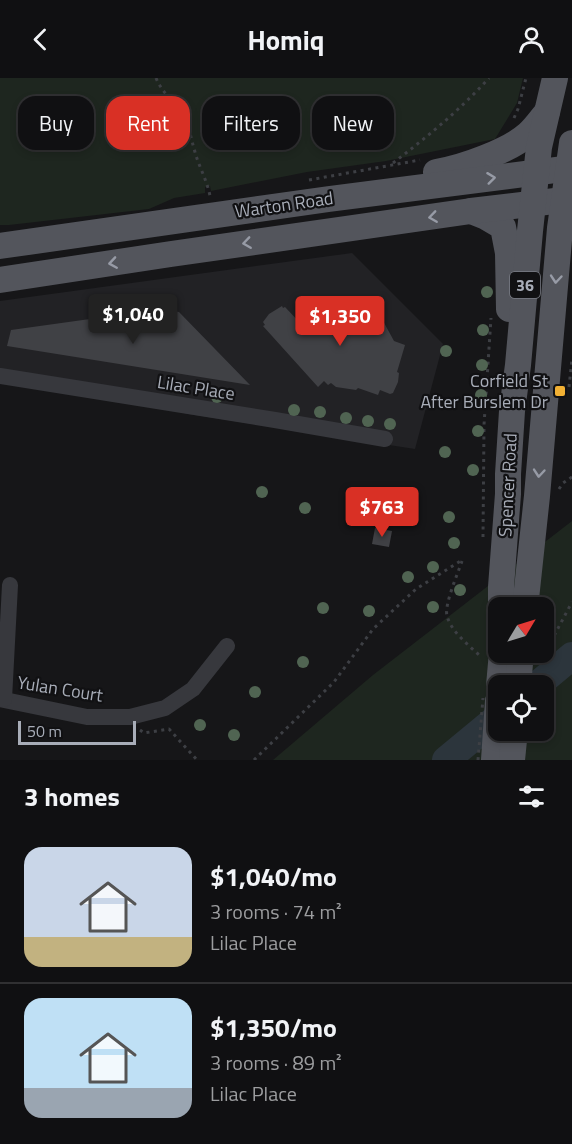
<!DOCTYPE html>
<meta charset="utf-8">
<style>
:root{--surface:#101012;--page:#1e1e20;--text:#f1f3f6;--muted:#9c9d9f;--line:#303032;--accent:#d93025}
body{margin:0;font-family:"Titillium Web",sans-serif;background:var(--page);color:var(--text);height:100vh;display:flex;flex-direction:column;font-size:22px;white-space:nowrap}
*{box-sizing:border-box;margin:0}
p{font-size:20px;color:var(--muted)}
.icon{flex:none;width:33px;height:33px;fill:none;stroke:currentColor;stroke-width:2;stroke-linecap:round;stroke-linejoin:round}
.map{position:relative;height:682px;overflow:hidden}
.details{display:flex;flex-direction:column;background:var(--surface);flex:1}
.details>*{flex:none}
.hud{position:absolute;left:18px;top:18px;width:537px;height:54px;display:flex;gap:12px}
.needle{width:39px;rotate:52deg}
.buttons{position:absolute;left:488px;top:519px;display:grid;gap:12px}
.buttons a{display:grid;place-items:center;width:66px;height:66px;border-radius:12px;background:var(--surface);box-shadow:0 3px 9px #0003,0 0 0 2px var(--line);font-size:30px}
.scale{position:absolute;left:18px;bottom:15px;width:118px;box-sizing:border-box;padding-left:6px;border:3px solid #a8adb8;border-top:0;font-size:16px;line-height:21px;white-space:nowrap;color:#a8adb8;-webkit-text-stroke:4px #111113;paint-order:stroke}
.price{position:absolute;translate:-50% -51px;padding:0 14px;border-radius:6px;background:var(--accent);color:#fff;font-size:20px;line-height:39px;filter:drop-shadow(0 2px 3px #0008)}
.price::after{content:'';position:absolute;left:50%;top:36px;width:18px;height:14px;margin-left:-9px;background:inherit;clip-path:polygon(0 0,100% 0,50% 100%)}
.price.on{background:#222;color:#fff}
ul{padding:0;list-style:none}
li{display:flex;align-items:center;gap:18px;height:150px;padding:0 24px}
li+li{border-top:2px solid var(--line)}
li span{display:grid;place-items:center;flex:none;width:168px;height:120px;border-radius:18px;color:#555}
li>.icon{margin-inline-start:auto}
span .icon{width:72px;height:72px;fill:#fffc;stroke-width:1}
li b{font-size:26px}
h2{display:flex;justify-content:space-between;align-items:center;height:72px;padding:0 24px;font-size:26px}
.chip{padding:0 21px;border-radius:18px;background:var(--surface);box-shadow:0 3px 9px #0003,0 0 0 2px var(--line);font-size:21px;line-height:54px}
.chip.on{background:var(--accent);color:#fff}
header{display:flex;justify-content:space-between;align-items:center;height:78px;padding:0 24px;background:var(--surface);font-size:27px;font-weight:700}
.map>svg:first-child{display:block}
.built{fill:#222225}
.green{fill:#1e261f;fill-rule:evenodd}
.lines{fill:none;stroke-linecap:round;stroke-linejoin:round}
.river{stroke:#2c353c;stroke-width:28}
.building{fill:#404145}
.path{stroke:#3d3f44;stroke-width:3;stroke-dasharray:3 4.5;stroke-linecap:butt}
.minor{stroke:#37383d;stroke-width:16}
.primary{stroke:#53555c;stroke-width:26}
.path-bridge{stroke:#3d3f44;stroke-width:3;stroke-dasharray:3 4.5;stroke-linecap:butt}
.primary-bridge{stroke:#53555c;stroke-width:26}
.tree{fill:#506452}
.oneway{stroke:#979ba6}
.poi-dot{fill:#f2b134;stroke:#111113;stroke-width:2}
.labels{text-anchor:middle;stroke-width:4.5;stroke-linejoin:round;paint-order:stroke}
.shield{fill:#111113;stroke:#7b7e86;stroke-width:1.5}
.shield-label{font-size:16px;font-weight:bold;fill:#a8adb8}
.street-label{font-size:18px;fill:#a8adb8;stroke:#111113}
.poi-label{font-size:18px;fill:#a8adb8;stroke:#111113;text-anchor:end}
</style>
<header><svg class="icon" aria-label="back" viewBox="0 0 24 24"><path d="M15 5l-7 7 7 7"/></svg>Homiq<svg class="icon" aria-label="person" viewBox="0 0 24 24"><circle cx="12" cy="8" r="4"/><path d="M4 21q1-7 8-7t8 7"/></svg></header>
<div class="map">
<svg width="572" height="682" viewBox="0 0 572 682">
<rect width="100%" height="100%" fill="#161618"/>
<path class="built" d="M352 175 443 266 415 371 188 336 0 291V223Z"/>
<g class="green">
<path d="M0 0H523L517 25 495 61 386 83 307 94 211 113 210 108 205 109V115L174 120 149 131 9 147H0Z"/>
<path d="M572 443V682H273L373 597ZM498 530H543V574H498ZM498 608H543V652H498Z"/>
</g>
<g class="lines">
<g class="river">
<path d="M536 608 572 578"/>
<path d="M446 682 498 639"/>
</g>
</g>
<g class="building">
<path d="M366 224 368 233 379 243 382 241 394 263 405 267 397 294 399 295 398 304 393 315 390 316 380 312 378 317 358 310 356 312 336 309 331 305 328 307 324 303 318 309 263 248 265 247 263 244 269 236 282 228 283 230 285 229 302 247 321 230 332 226H343L344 228Z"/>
<path d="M169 232 179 234 250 307 7 268 11 252 90 241 92 243 128 238 132 242 156 239Z"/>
<path d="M375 450 392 453 389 469 372 466Z"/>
</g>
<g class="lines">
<g class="path">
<path d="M156 0C162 15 175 24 183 38 190 49 191 62 195 74 199 89 207 102 210 118"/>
<path d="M514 40 518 31 526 0"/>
<path d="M393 85C427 59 460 32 489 0"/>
<path d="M309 102 420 82"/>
<path d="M569 309 572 281"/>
<path d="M559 411 563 405 572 399"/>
<path d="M483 459 484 347 491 240"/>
<path d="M462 483C458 495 444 527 447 538 452 555 469 567 481 579"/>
<path d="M488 560 490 546"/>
<path d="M542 576 547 571 572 524"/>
<path d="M140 652 144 655 169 651 197 682"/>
<path d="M254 682 334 604 373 551 416 511 462 482"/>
</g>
<g class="minor">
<path d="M0 298 275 342 385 361"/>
<path d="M0 621 87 639H130L165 630 193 611 227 568"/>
<path d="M4 621 10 507"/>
</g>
<g class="primary">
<path d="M436 94C462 90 509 73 528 56 535 50 541 41 547 34"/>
<path d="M471 133 486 139 503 149 508 175 509 231"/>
<path d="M0 168 329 121 572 90"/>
<path d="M0 202 171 176 471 133 572 121"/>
<path d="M501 530V509L508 416V396L512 333 518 287 530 153 539 69 555 0"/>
<path d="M525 530 537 418 560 150 572 65"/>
<path d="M494 682 498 623"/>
<path d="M512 682 515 652"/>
</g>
<path class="path-bridge" d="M478 682 483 620"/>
<g class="primary-bridge">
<path d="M499 608 502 574"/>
<path d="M518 608 521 574"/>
</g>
</g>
<g class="tree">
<circle cx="487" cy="214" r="6"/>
<circle cx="483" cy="252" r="6"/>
<circle cx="446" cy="273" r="6"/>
<circle cx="482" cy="287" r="6"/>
<circle cx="481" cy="317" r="6"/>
<circle cx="217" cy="319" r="6"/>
<circle cx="294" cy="332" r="6"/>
<circle cx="320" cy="334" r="6"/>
<circle cx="346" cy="340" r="6"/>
<circle cx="368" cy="343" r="6"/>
<circle cx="390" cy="346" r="6"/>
<circle cx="478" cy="353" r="6"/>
<circle cx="445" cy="374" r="6"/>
<circle cx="473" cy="392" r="6"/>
<circle cx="262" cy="414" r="6"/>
<circle cx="394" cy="417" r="6"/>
<circle cx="305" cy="430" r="6"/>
<circle cx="449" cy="439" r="6"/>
<circle cx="454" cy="465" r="6"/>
<circle cx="433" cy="489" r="6"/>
<circle cx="408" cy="499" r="6"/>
<circle cx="460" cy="512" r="6"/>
<circle cx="433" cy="529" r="6"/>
<circle cx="323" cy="530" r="6"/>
<circle cx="369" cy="533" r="6"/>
<circle cx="303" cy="584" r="6"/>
<circle cx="255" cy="614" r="6"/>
<circle cx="200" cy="647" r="6"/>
<circle cx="234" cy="657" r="6"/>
</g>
<defs><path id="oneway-chevron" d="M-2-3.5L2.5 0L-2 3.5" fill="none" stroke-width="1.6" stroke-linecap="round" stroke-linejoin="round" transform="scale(1.5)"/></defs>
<g class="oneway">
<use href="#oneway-chevron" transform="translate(491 100) rotate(-7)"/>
<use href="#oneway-chevron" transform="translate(433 139) rotate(172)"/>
<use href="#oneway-chevron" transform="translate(247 165) rotate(172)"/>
<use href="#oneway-chevron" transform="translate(113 185) rotate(171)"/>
<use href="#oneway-chevron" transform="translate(556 201) rotate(95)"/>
<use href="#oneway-chevron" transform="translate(539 395) rotate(95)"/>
</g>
<rect class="poi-dot" x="554" y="307" width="12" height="12" rx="3"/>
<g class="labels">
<rect class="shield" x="510" y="194" width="30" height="26" rx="4.5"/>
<g class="shield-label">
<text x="525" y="213">36</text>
</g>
<g class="street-label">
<text transform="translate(284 127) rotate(-8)" y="6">Warton Road</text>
<text transform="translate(196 310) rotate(9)" y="6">Lilac Place</text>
<text transform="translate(508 407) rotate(-87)" y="6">Spencer Road</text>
<text transform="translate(60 611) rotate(9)" y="6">Yulan Court</text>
</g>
<g class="poi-label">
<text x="548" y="309">Corfield St<tspan x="548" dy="21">After Burslem Dr</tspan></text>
</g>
</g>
</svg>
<div class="buttons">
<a><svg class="needle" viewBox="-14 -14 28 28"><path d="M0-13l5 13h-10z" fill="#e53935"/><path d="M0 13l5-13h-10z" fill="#9c9d9f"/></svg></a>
<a><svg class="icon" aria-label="locate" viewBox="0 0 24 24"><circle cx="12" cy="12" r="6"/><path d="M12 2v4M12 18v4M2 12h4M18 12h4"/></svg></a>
</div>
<div class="scale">50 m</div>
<b class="price on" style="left:133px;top:267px">$1,040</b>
<b class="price" style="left:340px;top:269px">$1,350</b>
<b class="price" style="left:382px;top:460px">$763</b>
<div class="hud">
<a class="chip">Buy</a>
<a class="chip on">Rent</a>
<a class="chip">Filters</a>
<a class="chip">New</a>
</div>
</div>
<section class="details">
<h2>3 homes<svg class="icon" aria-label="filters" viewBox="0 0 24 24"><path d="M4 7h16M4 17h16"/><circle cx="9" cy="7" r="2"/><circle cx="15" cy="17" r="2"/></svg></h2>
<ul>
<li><span style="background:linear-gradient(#c9d6e8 75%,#c2b280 0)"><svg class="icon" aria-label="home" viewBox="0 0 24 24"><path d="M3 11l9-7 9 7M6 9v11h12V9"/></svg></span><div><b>$1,040/mo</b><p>3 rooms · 74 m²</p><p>Lilac Place</p></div></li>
<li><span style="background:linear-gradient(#bfe0f5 75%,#9aa5b1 0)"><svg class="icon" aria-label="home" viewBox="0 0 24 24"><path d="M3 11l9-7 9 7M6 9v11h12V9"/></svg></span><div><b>$1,350/mo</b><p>3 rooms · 89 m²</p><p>Lilac Place</p></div></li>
</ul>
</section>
